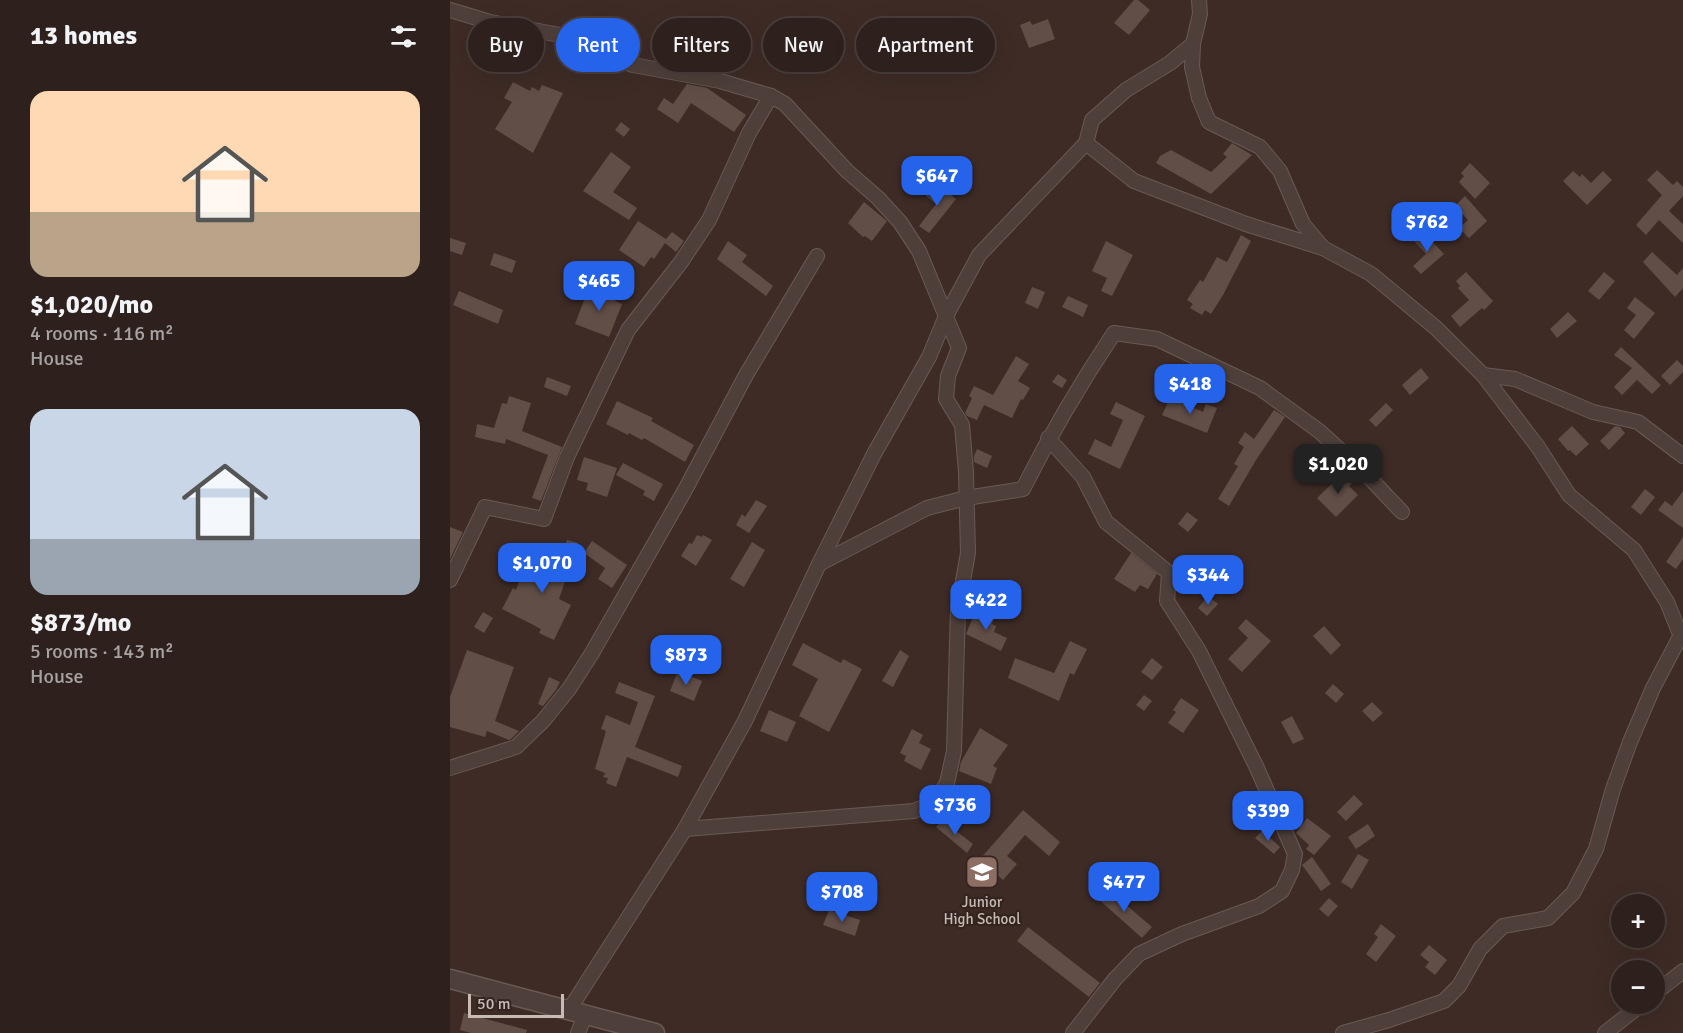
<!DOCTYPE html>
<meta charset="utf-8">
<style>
:root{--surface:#2e201c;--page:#3a2d29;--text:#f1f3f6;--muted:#a7a3a3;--line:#493e3b;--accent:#2563eb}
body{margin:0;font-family:Signika,sans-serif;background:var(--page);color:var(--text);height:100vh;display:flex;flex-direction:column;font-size:22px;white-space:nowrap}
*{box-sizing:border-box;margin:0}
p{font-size:20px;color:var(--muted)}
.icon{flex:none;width:33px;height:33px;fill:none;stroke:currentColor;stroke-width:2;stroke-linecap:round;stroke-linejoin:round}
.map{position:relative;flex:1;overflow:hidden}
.sheet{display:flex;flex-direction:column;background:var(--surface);width:450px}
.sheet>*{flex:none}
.hud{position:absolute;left:18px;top:18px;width:570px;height:54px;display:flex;gap:12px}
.tools{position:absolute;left:1161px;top:894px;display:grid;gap:12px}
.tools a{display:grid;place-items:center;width:54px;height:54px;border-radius:50%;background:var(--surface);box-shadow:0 6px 24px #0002,0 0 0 2px var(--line);font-size:30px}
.scale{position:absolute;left:18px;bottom:15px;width:96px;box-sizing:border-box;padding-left:6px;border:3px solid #c8bbb6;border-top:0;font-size:16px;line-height:21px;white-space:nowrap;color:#c8bbb6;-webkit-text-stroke:4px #33241f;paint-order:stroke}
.price{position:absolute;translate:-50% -51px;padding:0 14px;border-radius:12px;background:var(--accent);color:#fff;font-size:20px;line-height:39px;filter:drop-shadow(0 2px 3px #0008)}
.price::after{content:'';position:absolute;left:50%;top:36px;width:18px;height:14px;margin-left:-9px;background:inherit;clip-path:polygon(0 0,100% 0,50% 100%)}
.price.on{background:#222;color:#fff}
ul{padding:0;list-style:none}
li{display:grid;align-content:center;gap:12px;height:318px;padding:0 30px}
li span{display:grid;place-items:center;height:186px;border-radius:18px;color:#555}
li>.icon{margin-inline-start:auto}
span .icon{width:108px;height:108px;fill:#fffc;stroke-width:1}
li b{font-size:26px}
h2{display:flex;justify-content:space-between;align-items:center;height:72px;padding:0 30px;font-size:26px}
.tag{padding:0 21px;border-radius:27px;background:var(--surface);box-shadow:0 6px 24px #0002,0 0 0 2px var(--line);font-size:21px;line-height:54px}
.tag.on{background:var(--accent);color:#fff}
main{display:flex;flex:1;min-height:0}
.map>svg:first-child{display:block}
.building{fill:#614e47}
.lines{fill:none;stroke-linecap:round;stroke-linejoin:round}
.minor-casing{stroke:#685a55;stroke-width:16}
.tertiary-casing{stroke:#685a55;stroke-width:21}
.minor{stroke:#4e3f3a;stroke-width:14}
.tertiary{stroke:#4e3f3a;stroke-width:18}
.labels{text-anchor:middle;stroke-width:4.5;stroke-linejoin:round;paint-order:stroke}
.poi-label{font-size:15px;fill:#c8bbb6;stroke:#33241f}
</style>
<main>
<section class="sheet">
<h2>13 homes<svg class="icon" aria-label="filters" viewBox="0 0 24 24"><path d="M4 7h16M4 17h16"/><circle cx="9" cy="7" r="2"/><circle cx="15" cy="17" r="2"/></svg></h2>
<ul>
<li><span style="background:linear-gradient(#ffd9b3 65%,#b9a48a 0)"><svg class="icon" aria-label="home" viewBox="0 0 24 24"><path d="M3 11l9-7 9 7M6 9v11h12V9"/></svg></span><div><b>$1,020/mo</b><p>4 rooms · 116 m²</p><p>House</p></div></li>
<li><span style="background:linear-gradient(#c9d6e8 70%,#9aa5b1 0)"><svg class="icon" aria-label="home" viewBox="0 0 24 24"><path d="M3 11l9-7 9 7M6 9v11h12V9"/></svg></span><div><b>$873/mo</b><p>5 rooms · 143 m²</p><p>House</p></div></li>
</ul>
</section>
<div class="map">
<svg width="1233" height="1033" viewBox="0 0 1233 1033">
<rect width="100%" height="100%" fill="#3e2b26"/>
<g class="building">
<path d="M684 0H688L700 10 679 35 664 23Z"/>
<path d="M598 19 605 39 579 48 570 25 580 21 582 25Z"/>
<path d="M63 82 80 91 82 87 89 91 92 85 113 93 83 153 45 129 62 102 54 98Z"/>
<path d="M237 84 257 88 296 115 284 132 241 103 228 123 207 109 214 98 223 104Z"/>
<path d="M171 122 180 129 174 137 165 130Z"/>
<path d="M782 143 802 155 761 194 706 163 710 156 721 150 761 172 777 157 773 154Z"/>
<path d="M161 152 181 167 163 192 187 208 179 220 133 191Z"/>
<path d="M1020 163 1040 183 1025 199 1009 182 1014 176 1011 173Z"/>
<path d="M1207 170 1223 185 1227 181 1233 187V196L1219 211 1233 224V243L1209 220 1196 235 1186 225 1212 195 1197 180Z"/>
<path d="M1123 171 1130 177 1132 174 1141 183 1153 171 1162 180 1137 205 1113 181Z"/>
<path d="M486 183 506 199 479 233 469 226 486 204 476 196Z"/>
<path d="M1015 196 1037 221 1019 238 1009 228 1018 220 1005 206Z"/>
<path d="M414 202 437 221 422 241 415 236 413 237 398 223Z"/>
<path d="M188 221 216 239 222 232 234 241 226 252 215 243 204 259 201 257 194 267 169 250Z"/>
<path d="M973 232 994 254 971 274 963 266 976 254 964 241Z"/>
<path d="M791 235 801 241 773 295 761 314 755 310 752 315 740 308 743 304 737 300 750 280 753 282 767 257 777 262Z"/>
<path d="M0 238 16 243 12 255 0 251Z"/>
<path d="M278 241 297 255 292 262 323 286 316 296 267 259Z"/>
<path d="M656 241 683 255 662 296 651 291 657 278 642 271Z"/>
<path d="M1202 252 1227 275 1233 268V288L1225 297 1193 262Z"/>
<path d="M44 253 66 261 62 273 40 265Z"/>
<path d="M1016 272 1043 301 1034 310 1032 308 1010 327 1001 316 1019 300 1008 288 1010 286 1006 281Z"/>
<path d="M1154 272 1165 281 1149 300 1138 291Z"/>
<path d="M582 287 595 292 588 309 575 303Z"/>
<path d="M138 290 149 294 150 290 167 296 165 301 172 304 159 337 125 324Z"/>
<path d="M9 291 53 310 48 324 3 305Z"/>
<path d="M618 296 638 305 633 317 612 307Z"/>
<path d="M1185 297 1205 313 1184 339 1174 330 1186 315 1177 308Z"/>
<path d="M1118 312 1127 321 1107 338 1100 329Z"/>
<path d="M1171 347 1211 385 1202 394 1187 380 1172 395 1164 387 1182 368 1164 355Z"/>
<path d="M566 356 579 364 568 381 580 388 573 400 571 399 562 418 534 405 527 420 517 416 515 413 522 398 519 396 524 386 543 395Z"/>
<path d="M1227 360 1233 366V372L1220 385 1211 376Z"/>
<path d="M971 368 979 378 960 395 952 385Z"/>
<path d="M608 374 617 380 612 388 602 382Z"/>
<path d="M97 377 121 386 117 396 94 387Z"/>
<path d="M59 396 81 403 72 431 112 447 91 501 82 498 98 455 56 439 55 444 25 437 27 424 44 428 52 403 57 404Z"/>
<path d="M720 398 753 412 756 404 767 408 757 433 712 415Z"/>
<path d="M167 401 203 418 201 421 244 445 235 462 194 438 192 440 179 433 178 435 156 424Z"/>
<path d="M666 402 695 416 670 469 638 454 645 439 661 447 673 420 660 414Z"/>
<path d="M936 403 943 410 926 427 919 420Z"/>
<path d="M824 410 835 417 806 460 779 506 768 499 788 466 784 464 794 447 788 443 795 432 804 439Z"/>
<path d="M1122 426 1139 444 1126 456 1120 450 1118 451 1108 439Z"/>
<path d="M1165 426 1170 427 1175 433 1159 450 1150 441Z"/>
<path d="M527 449 542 456 537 468 524 462V456Z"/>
<path d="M134 457 167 468 157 497 136 490 138 483 127 480Z"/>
<path d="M173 463 213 484 204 501 193 495 195 491 166 475Z"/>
<path d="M893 473 902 483 899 486 908 495 886 517 867 498Z"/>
<path d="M1195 489 1205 497 1191 515 1181 507Z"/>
<path d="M1233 491V528L1208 510 1215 501 1222 506Z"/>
<path d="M306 500 317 506 299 533 286 525 292 514 295 517Z"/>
<path d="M737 512 748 520 738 532 728 524Z"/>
<path d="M0 527 13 532 0 559Z"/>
<path d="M247 535 252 537 253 535 262 540 246 566 231 556 239 543 242 544Z"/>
<path d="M1233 537V559L1226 569 1216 562Z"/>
<path d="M117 540 128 543 109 599 121 605 104 640 89 633 91 629 52 609 63 588 66 590 77 559 107 569Z"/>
<path d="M142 541 177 565 162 588 148 579 155 568 134 553Z"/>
<path d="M302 542 315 550 294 587 280 579Z"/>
<path d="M681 553 707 574 698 589 690 585 685 592 664 579Z"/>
<path d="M758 596 768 604 757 616 748 608Z"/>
<path d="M526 610 544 619 542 624 546 626 544 632 557 638 551 651 516 634Z"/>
<path d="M33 612 43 618 34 633 24 627Z"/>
<path d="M796 619 821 641 792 672 778 659 798 638 788 628Z"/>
<path d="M874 626 891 645 881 655 863 636Z"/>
<path d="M620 641 637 649 624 675 620 673 609 701 558 678 565 658 604 673Z"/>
<path d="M353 643 391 663 393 659 412 669 379 732 349 716 368 679 342 665Z"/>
<path d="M17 650 64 667 45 721 69 731 61 739 59 740 37 731 35 737 0 727V697Z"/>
<path d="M450 650 459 656 443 687 432 681Z"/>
<path d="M702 658 713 667 702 680 691 672Z"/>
<path d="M228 671 252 681 244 701 220 691Z"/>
<path d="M99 677 110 682 106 690 93 706 88 704Z"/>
<path d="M169 682 205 696 185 747 232 766 228 777 177 757 166 787 156 783 158 778 153 777 155 773 145 769 156 731 151 729 156 715 180 725 188 702 165 693Z"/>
<path d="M883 684 894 694 886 703 875 693Z"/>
<path d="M694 695 702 701 694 711 686 705Z"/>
<path d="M731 698 749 710 733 733 718 723 726 712 723 710Z"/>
<path d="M922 702 933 713 923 722 912 711Z"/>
<path d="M319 710 346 722 337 742 310 731Z"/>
<path d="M842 716 854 739 843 744 831 722Z"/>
<path d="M530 728 558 745 543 766 547 768 541 784 509 771 511 762Z"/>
<path d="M462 729 473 735 469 743 481 749 471 770 454 761 456 756 450 753Z"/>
<path d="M904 795 913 804 896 821 887 812Z"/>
<path d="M573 810 610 842 599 856 575 835 557 856 567 864 553 880 530 859Z"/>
<path d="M857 818 881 836 864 855 856 849 859 845 846 833Z"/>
<path d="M492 820 523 844 517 853 486 827Z"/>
<path d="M918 824 925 836 906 849 898 837Z"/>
<path d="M812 831 830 847 824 854 805 838Z"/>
<path d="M908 854 919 860 902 889 891 882Z"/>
<path d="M862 857 881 884 871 891 852 865Z"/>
<path d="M655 887 702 927 692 938 646 897Z"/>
<path d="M879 898 888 906 878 917 869 909Z"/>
<path d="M379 910 410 920 405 936 373 925Z"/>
<path d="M931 924 946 936 926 962 916 954 928 937 924 934Z"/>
<path d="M578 927 650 983 639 997 567 941Z"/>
<path d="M979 945 997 960 985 975 975 967 979 962 970 955Z"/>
<path d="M14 1013 77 1030 76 1033H21L10 1030Z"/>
</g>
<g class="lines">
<defs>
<g id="minor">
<path d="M749 0 750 14 743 44 742 67 749 98 759 122 810 147 830 171 853 224 873 248 921 274 986 328 1033 375 1088 447 1119 495 1184 550 1217 602 1230 634"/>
<path d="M0 10 40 22 110 35 183 65 270 81 321 96 335 104 397 171 428 198 450 222 469 251 509 348 498 376 496 399 512 425 516 472 518 553 508 609 504 751 497 783 485 802 464 811 235 829"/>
<path d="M636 143 684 181 796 224 873 248"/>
<path d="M1033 375 1065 379 1143 412 1188 422 1233 456"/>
<path d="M598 438 633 477 656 522 719 573 717 601 749 651 806 766 845 854 842 870 832 891 809 906 732 934 689 954 665 979 623 1033"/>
<path d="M369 564 477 508 516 498 573 489C600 435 630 384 664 333L707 339 810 388 869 431 912 470 952 512"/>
<path d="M0 580 35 507 94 519 117 457 178 330 231 262 259 220 299 133 321 96"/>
<path d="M0 768 66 747 93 721 119 689 142 653 235 490 296 375 367 256"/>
<path d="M1204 994 1233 971"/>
<path d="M119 1010 235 829 295 721 369 564 424 454 479 357 496 316 529 255 636 143 642 120 676 90 720 63 743 44"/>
<path d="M128 1033 135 1015"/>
<path d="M893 1033 939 1020 994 1001 1009 986 1030 949 1053 926 1098 918 1123 893 1146 849 1163 789 1180 742 1203 688 1233 631"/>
<path d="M1155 1033 1192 1004"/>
</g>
<path id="tertiary" d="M0 979 205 1033"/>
</defs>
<use href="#minor" class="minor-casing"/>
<use href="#tertiary" class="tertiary-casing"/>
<use href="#minor" class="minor"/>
<use href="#tertiary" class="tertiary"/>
</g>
<defs>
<symbol id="school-square" viewBox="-11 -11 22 22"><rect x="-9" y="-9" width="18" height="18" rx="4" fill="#8d6e63" stroke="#33241f"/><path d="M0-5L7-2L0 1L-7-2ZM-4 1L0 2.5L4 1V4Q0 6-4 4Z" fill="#fff"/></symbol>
</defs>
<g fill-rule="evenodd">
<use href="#school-square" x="513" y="853" width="38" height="38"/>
</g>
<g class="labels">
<g class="poi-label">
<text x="532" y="907">Junior<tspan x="532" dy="17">High School</tspan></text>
</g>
</g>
</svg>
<div class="tools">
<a>+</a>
<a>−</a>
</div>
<div class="scale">50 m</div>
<b class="price" style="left:487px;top:207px">$647</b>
<b class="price" style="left:977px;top:253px">$762</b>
<b class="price" style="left:149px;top:312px">$465</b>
<b class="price" style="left:740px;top:415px">$418</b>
<b class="price on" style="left:888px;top:495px">$1,020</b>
<b class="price" style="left:92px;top:594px">$1,070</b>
<b class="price" style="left:758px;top:606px">$344</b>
<b class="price" style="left:536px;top:631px">$422</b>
<b class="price" style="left:236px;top:686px">$873</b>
<b class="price" style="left:505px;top:836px">$736</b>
<b class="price" style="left:818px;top:842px">$399</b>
<b class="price" style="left:674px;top:913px">$477</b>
<b class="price" style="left:392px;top:923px">$708</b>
<div class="hud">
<a class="tag">Buy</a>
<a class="tag on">Rent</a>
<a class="tag">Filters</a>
<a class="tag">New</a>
<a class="tag">Apartment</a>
</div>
</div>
</main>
